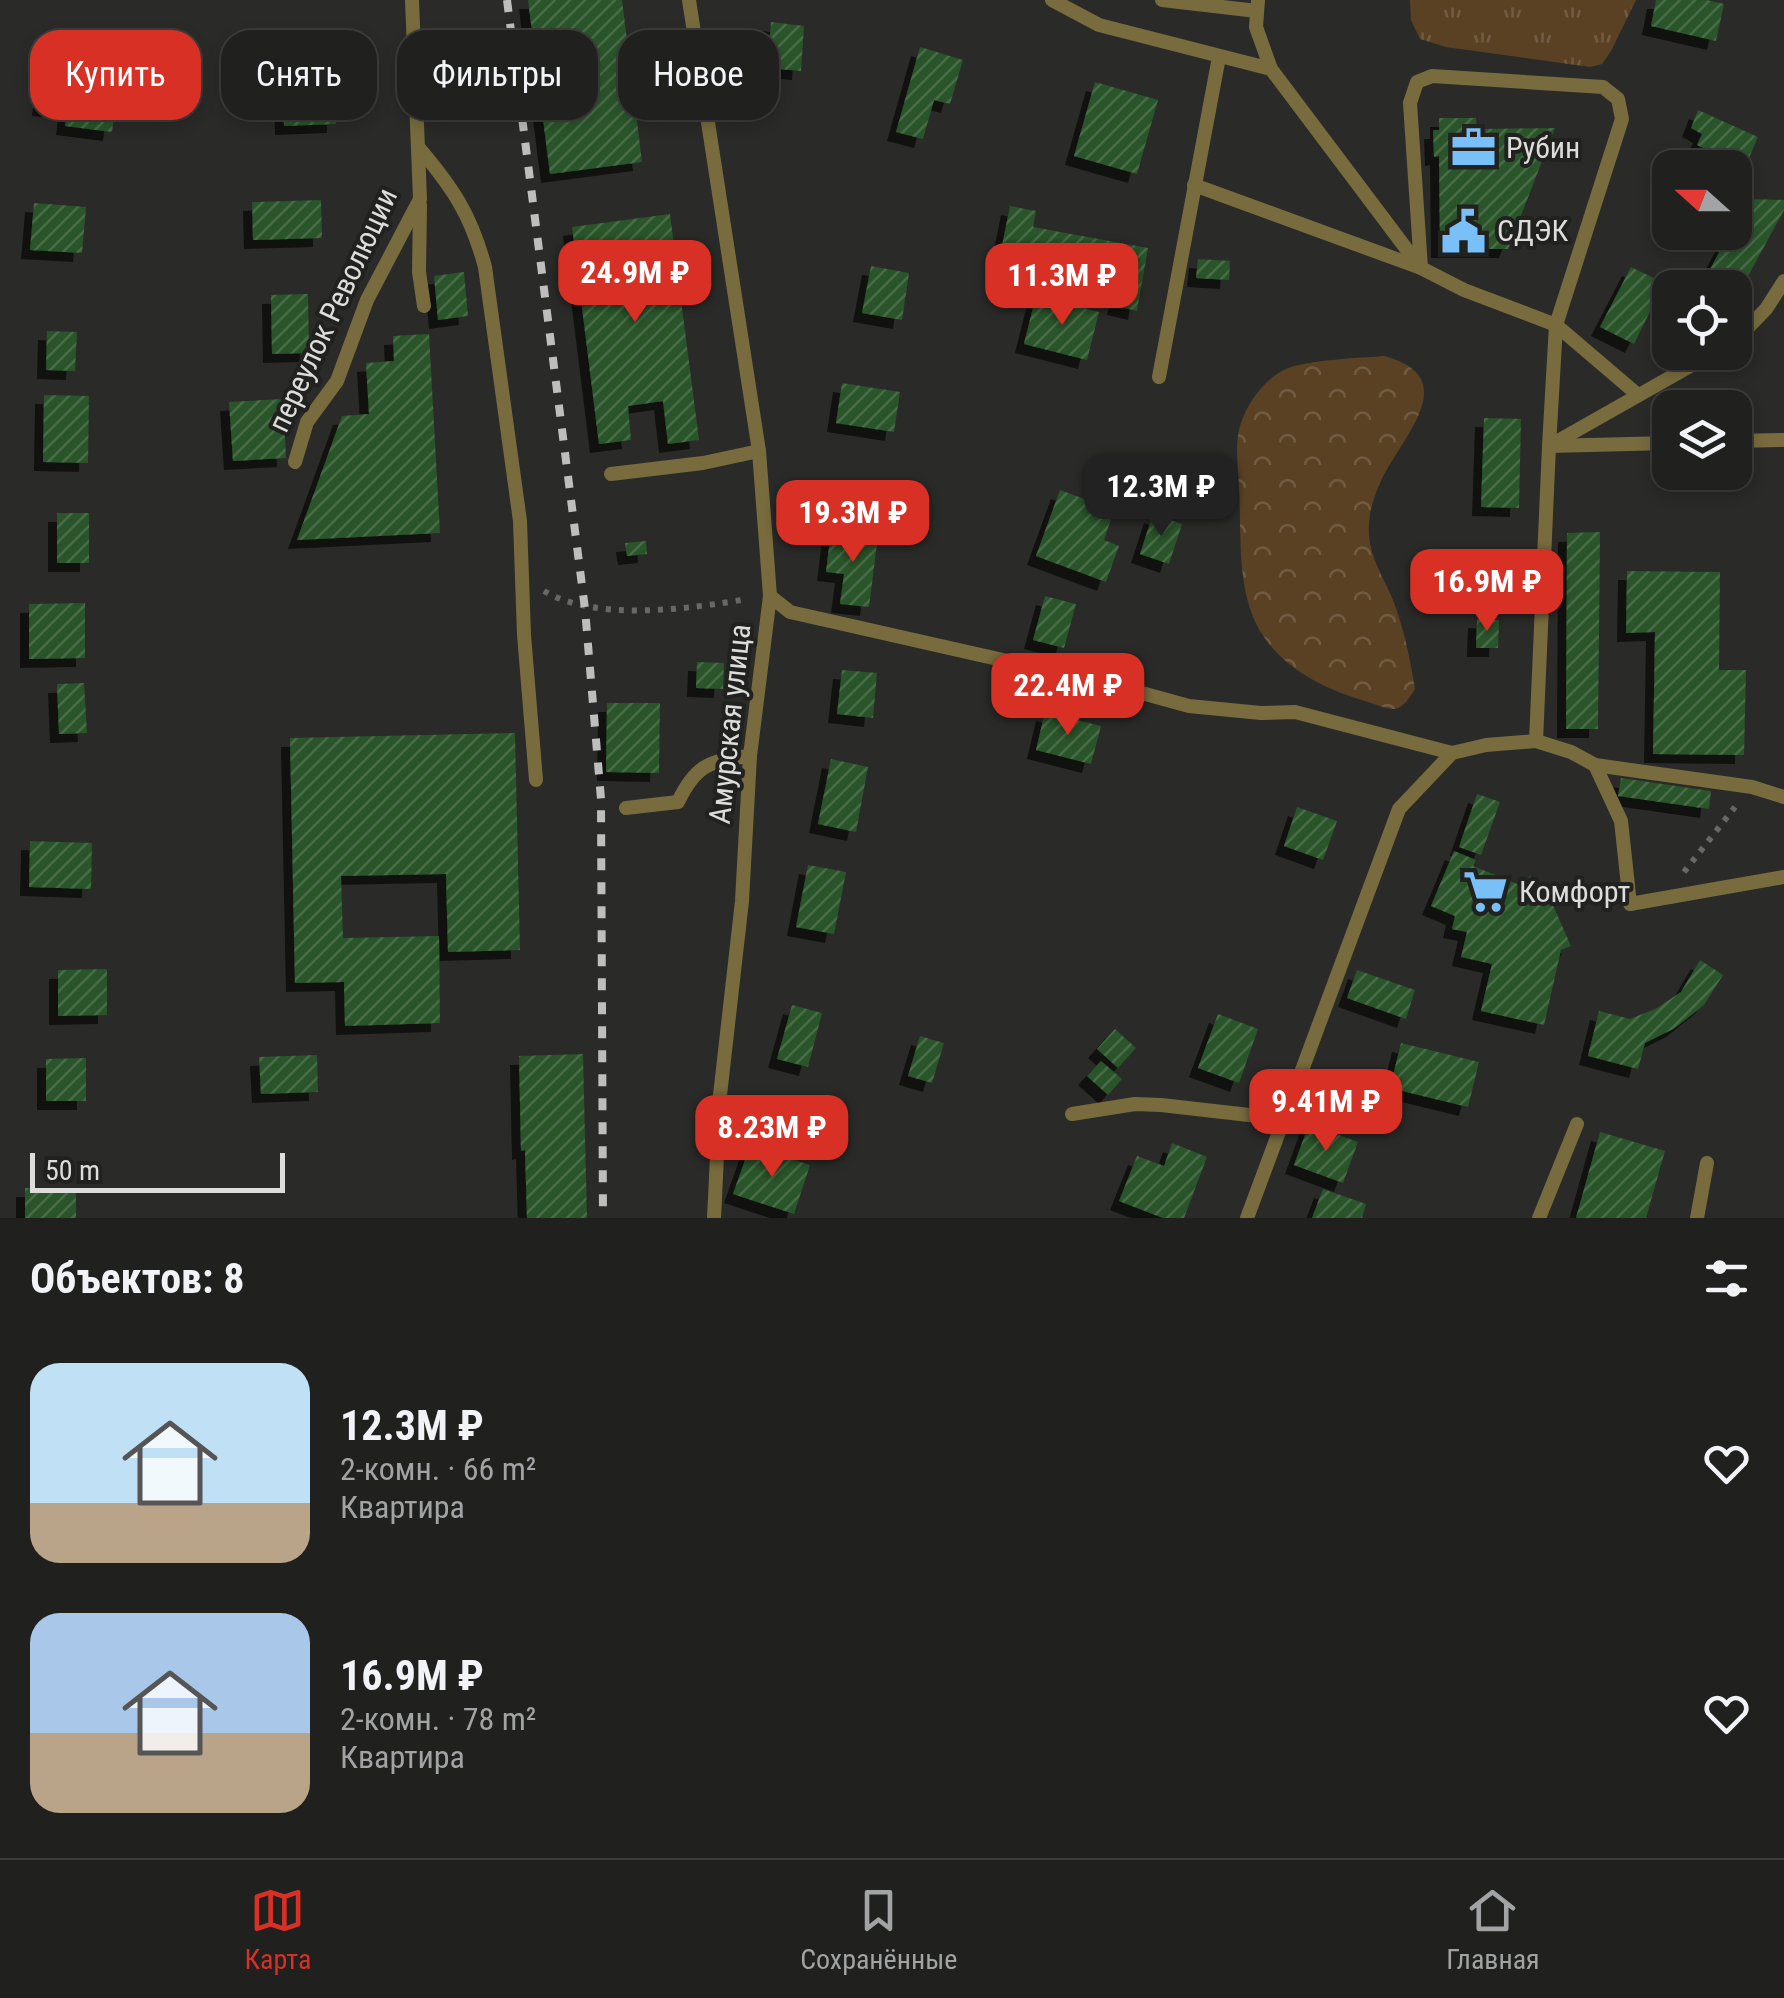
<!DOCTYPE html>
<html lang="ru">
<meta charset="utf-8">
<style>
:root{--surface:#20201e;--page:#282827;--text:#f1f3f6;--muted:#a2a3a4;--line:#3d3e3c;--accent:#d93025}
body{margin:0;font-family:"Roboto Condensed",sans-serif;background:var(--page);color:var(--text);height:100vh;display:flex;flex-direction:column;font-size:38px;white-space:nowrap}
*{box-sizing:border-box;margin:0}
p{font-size:32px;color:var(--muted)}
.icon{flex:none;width:55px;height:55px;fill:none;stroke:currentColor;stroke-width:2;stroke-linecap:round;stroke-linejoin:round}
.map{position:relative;height:1218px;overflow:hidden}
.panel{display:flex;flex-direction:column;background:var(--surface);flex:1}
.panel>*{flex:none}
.guide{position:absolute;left:30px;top:30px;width:1000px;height:90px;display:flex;gap:20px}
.needle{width:65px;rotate:291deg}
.tools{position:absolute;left:1652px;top:150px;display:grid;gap:20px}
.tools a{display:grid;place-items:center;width:100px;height:100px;border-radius:20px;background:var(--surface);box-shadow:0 5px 15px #0003,0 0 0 2px var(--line);font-size:50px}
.scale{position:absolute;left:30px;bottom:25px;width:255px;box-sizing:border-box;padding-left:10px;border:5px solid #dddddc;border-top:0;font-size:28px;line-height:35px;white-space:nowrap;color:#dddddc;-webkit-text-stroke:8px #21211f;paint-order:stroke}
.price{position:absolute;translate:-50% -85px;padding:0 22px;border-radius:20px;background:var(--accent);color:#fff;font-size:32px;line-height:65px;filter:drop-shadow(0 2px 5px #0008)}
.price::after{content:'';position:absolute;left:50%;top:60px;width:30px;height:22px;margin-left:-15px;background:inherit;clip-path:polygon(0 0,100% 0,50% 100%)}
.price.current{background:#222;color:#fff}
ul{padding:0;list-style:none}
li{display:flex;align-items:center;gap:30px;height:250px;padding:0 30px}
li span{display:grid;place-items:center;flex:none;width:280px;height:200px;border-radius:30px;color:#555}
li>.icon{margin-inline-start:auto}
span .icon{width:120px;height:120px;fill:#fffc;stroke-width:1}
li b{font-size:42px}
h2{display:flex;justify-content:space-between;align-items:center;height:120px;padding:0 30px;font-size:42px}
.chip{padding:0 35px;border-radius:30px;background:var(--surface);box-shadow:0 5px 15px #0003,0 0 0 2px var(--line);font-size:35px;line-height:90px}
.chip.current{background:var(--accent);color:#fff}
.tabs{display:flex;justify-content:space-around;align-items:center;height:140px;border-top:2px solid var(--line);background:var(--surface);font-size:28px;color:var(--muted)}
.tabs a{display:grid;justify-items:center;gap:5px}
.tabs .current{color:var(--accent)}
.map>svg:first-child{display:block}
.grass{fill:url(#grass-tufts)}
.forest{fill:url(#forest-crowns)}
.building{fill:url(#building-hatch);filter:url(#shadow)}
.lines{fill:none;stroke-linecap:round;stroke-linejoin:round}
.path{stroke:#686866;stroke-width:6;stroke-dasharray:5 8;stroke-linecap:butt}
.service{stroke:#786b3e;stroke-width:14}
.rail{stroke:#bebebc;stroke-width:8;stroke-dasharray:12 12;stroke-linecap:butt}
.labels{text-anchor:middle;stroke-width:8;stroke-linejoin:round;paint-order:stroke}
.poi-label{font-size:30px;fill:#dddddc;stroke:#21211f;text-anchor:start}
.street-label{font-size:30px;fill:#dddddc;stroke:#21211f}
</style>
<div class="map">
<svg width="1784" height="1218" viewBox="0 0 1784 1218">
<defs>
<pattern id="grass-tufts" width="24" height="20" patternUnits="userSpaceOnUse" patternTransform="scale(2.5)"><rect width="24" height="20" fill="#5a4124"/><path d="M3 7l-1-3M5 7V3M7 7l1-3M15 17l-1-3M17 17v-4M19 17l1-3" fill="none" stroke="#715c43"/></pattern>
<pattern id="forest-crowns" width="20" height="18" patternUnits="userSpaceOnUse" patternTransform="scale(2.5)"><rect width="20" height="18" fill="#5a4124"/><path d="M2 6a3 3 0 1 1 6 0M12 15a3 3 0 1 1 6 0" fill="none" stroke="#715c43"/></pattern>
<pattern id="building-hatch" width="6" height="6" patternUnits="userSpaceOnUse" patternTransform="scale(2.5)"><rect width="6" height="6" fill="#295429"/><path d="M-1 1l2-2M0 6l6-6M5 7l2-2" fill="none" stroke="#486c47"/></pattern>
<filter id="shadow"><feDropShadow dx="-9" dy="9" stdDeviation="0" flood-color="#0009"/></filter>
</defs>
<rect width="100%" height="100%" fill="#2a2b28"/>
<path class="grass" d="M1410 0H1636L1611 51 1602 64 1590 67 1446 47 1420 39 1411 20Z"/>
<path class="forest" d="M1384 356C1466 378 1400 438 1380 483 1372 501 1368 516 1369 535 1370 557 1384 579 1393 600 1404 629 1410 658 1415 689 1398 717 1393 710 1365 701 1327 690 1287 671 1264 637 1235 595 1242 536 1239 488 1238 466 1234 441 1242 420 1250 399 1266 378 1286 369 1305 360 1360 358 1384 356Z"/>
<g class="building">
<path d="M528 0H622L642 162 550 174Z"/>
<path d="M1656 0H1707L1724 4 1716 41 1651 26Z"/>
<path d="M771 22 804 26 801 71 767 68Z"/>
<path d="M920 47 963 60 950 104 934 100 923 139 896 132Z"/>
<path d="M45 68 119 77 112 132 65 126 67 110 41 107Z"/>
<path d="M1095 82 1158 100 1137 174 1074 156Z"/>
<path d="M335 88 336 124 284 126 283 90Z"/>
<path d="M1698 110 1758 137 1745 167 1697 145 1702 134 1691 128Z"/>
<path d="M1439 118H1476L1477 129 1555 128 1508 249H1440L1439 156 1434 157 1433 130H1439Z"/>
<path d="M1748 199 1784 200V210L1735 300V288H1700L1730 232H1735V223Z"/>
<path d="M321 200 322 238 253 240 252 202Z"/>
<path d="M34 203 86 207 82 253 30 250Z"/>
<path d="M1010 206 1036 211 1033 227 1148 248 1137 311 1116 306 1121 284 999 261Z"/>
<path d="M670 214 699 440 668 444 663 401 628 406 631 440 599 444 572 227Z"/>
<path d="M1198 259 1230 261 1229 280 1196 278Z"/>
<path d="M871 266 909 273 902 320 862 313Z"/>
<path d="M1631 267 1664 283 1634 344 1600 327Z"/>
<path d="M464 272 468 316 438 320 434 276Z"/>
<path d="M308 294 309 353 272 354 271 295Z"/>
<path d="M1036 296 1099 312 1087 360 1024 344Z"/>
<path d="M47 331 77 332 75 371 46 370Z"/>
<path d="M429 334 440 533 297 540 342 416 369 414 366 363 394 361 393 336Z"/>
<path d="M842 383 900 392 894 432 836 423Z"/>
<path d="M44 395 89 396 88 463 43 462Z"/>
<path d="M283 399 286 458 233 461 229 402Z"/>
<path d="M1484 418 1521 419 1519 508 1481 507Z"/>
<path d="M1060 490 1114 510 1104 540 1119 546 1106 582 1036 556Z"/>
<rect x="57" y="513" width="32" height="50"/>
<path d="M1153 514 1182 524 1169 564 1140 554Z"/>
<path d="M831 531 878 536 869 607 840 604 844 574 826 572Z"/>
<path d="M1600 532 1598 729H1566L1567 533Z"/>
<path d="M646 541 647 554 627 556 625 543Z"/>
<path d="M1627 571 1720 572 1719 670H1746L1744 755 1653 754 1655 632 1626 633Z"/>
<path d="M1045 596 1076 604 1064 648 1033 640Z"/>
<path d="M85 603V658L29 659V604Z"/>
<path d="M1477 619 1499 620 1498 648H1476Z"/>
<path d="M697 662 724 663 723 689 696 688Z"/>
<path d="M842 670 877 673 873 718 837 714Z"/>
<path d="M84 683 87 733 59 734 57 684Z"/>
<path d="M607 703H660L659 773 606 772Z"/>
<path d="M1045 712 1101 726 1091 764 1036 750Z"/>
<path d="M515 733 520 950 448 952 446 874 341 876 343 938 439 936 440 1023 345 1026 344 982 295 983 290 738Z"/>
<path d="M831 759 868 767 856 832 818 824Z"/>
<path d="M1621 778 1711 791 1709 809 1618 796Z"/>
<path d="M1477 794 1500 802 1481 855 1459 847Z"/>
<path d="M1297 807 1337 821 1323 860 1284 846Z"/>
<path d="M30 841 92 843 91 889 29 887Z"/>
<path d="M1454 851 1476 860 1473 866 1525 887 1530 875 1539 898 1548 894 1571 946 1561 950 1544 1025 1481 1011 1492 964 1461 957 1467 932 1452 929 1455 916 1431 906Z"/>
<path d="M808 865 846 872 834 934 796 927Z"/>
<path d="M1700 960 1723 975 1704 1005 1675 1028 1645 1043 1638 1069 1588 1056 1599 1011 1630 1019 1657 1008 1681 992Z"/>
<path d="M107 969V1015L58 1016V970Z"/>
<path d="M1357 970 1415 990 1406 1019 1347 998Z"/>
<path d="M792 1005 822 1013 808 1067 777 1059Z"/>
<path d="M1218 1014 1258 1029 1239 1083 1198 1068Z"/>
<path d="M1115 1029 1136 1048 1118 1068 1097 1049Z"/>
<path d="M920 1036 944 1043 932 1083 908 1076Z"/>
<path d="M1401 1043 1479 1062 1468 1107 1390 1088Z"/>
<path d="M583 1054 587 1218H527L525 1150 521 1151 519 1056Z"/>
<path d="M317 1055 318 1092 261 1094 259 1057Z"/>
<path d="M86 1058V1101H46V1059Z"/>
<path d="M1101 1061 1122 1079 1108 1095 1087 1076Z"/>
<path d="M1309 1124 1358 1142 1343 1183 1294 1165Z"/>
<path d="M1600 1132 1665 1151 1646 1218H1576Z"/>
<path d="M1172 1143 1207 1157 1184 1218H1163L1119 1201 1137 1156 1164 1166Z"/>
<path d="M750 1146 810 1165 794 1214 733 1194Z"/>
<rect x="25" y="1188" width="51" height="30"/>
<path d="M1323 1189 1366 1204 1362 1218H1312Z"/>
</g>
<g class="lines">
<g class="path">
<path d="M544 591C596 622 689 609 747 599"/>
<path d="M1684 872 1735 807"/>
</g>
<g class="service">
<path d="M689 0 759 451 770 596 750 756 742 901 720 1095 714 1218"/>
<path d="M1052 0 1099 25 1271 69 1420 267"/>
<path d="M1162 0 1257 11"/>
<path d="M1258 0 1256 27 1271 69"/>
<path d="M419 148C453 188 471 215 485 267L520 521 524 635 536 780"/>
<path d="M1194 185 1421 268 1464 290 1556 325 1549 446 1670 443"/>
<path d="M420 205 419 272 424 306"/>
<path d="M1421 268 1410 103 1417 82 1432 76 1603 87 1618 99 1622 119 1556 325 1638 395"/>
<path d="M1735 341 1766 309 1784 281"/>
<path d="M1159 377 1219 57"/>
<path d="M1735 441 1784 440"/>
<path d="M295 462 307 422 337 381 367 300 420 199 412 0"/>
<path d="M611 474 703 463 759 451"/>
<path d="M770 596 790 612 1109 684 1189 706 1261 713 1295 712 1452 753 1486 745 1536 741 1571 752 1595 765 1752 787 1784 797"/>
<path d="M1536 741 1549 446 1715 352"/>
<path d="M1595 765 1621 821 1630 904 1784 877"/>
<path d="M626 808 678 802C696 764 710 761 750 756"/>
<path d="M1072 1114 1135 1104 1161 1105 1284 1119"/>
<path d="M1247 1218 1399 809 1452 753"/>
<path d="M1539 1218 1577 1124"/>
<path d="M1697 1218 1707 1163"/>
</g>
<path class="rail" d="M507 0 585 609 601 799 603 1218"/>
</g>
<defs>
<symbol id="office-bare" viewBox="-9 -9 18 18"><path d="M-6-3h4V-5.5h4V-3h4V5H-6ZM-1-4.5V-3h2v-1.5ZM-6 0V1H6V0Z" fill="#79bff8" stroke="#21211f" stroke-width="2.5" paint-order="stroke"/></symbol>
<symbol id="civic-bare" viewBox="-9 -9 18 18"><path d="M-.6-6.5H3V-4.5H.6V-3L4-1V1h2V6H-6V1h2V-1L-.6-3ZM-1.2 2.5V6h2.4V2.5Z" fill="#79bff8" stroke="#21211f" stroke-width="2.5" paint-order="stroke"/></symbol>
<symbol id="supermarket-bare" viewBox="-9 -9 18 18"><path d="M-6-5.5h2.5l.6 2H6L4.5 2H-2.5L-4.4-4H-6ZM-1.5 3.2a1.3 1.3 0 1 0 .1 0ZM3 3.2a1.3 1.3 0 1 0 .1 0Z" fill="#79bff8" stroke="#21211f" stroke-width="2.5" paint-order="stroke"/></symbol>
</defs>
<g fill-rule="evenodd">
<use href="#office-bare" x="1442" y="116" width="63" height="63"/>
<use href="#civic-bare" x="1432" y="200" width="63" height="63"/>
<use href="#supermarket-bare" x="1454" y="860" width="63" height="63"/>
</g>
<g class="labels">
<g class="poi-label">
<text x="1506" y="158">Рубин</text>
<text x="1497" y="241">СДЭК</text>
<text x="1519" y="902">Комфорт</text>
</g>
<g class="street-label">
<text transform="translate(333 310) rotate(-65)" y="10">переулок Революции</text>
<text transform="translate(730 724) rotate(-84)" y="10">Амурская улица</text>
</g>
</g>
</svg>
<div class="tools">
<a><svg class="needle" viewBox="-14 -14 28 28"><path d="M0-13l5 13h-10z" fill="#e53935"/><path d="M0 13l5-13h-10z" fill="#a2a3a4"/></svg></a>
<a><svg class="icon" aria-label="locate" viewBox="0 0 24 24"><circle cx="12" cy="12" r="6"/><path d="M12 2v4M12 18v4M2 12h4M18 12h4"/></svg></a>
<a><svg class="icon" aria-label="layers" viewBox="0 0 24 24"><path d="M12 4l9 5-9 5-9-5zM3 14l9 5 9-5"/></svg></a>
</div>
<div class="scale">50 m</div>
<b class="price" style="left:635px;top:325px">24.9M ₽</b>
<b class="price" style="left:1062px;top:328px">11.3M ₽</b>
<b class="price current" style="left:1161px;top:539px">12.3M ₽</b>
<b class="price" style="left:853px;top:565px">19.3M ₽</b>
<b class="price" style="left:1487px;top:634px">16.9M ₽</b>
<b class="price" style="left:1068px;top:738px">22.4M ₽</b>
<b class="price" style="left:1326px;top:1154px">9.41M ₽</b>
<b class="price" style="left:772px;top:1180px">8.23M ₽</b>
<div class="guide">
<a class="chip current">Купить</a>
<a class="chip">Снять</a>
<a class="chip">Фильтры</a>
<a class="chip">Новое</a>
</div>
</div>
<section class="panel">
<h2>Объектов: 8<svg class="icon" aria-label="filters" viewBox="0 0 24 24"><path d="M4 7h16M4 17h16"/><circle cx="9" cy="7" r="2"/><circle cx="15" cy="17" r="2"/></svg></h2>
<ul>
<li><span style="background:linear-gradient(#bfe0f5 70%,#b9a48a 0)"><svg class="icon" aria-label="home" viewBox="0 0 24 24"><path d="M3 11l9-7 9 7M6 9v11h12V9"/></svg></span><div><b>12.3M ₽</b><p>2-комн. · 66 m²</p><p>Квартира</p></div><svg class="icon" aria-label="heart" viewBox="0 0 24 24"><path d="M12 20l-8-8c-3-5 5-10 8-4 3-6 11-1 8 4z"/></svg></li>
<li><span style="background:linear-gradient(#a9c7e8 60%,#b9a48a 0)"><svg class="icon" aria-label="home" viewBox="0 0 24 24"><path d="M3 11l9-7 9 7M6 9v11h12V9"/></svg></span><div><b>16.9M ₽</b><p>2-комн. · 78 m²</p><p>Квартира</p></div><svg class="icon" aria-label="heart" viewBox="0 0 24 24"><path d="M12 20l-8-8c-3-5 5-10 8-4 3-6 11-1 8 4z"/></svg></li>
</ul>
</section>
<nav class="tabs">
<a class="current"><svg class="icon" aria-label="map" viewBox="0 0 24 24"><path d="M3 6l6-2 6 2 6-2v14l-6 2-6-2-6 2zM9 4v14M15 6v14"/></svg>Карта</a>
<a><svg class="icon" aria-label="saved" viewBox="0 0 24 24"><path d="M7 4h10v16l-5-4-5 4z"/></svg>Сохранённые</a>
<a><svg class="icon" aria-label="home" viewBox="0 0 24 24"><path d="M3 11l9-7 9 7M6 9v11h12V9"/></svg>Главная</a>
</nav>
